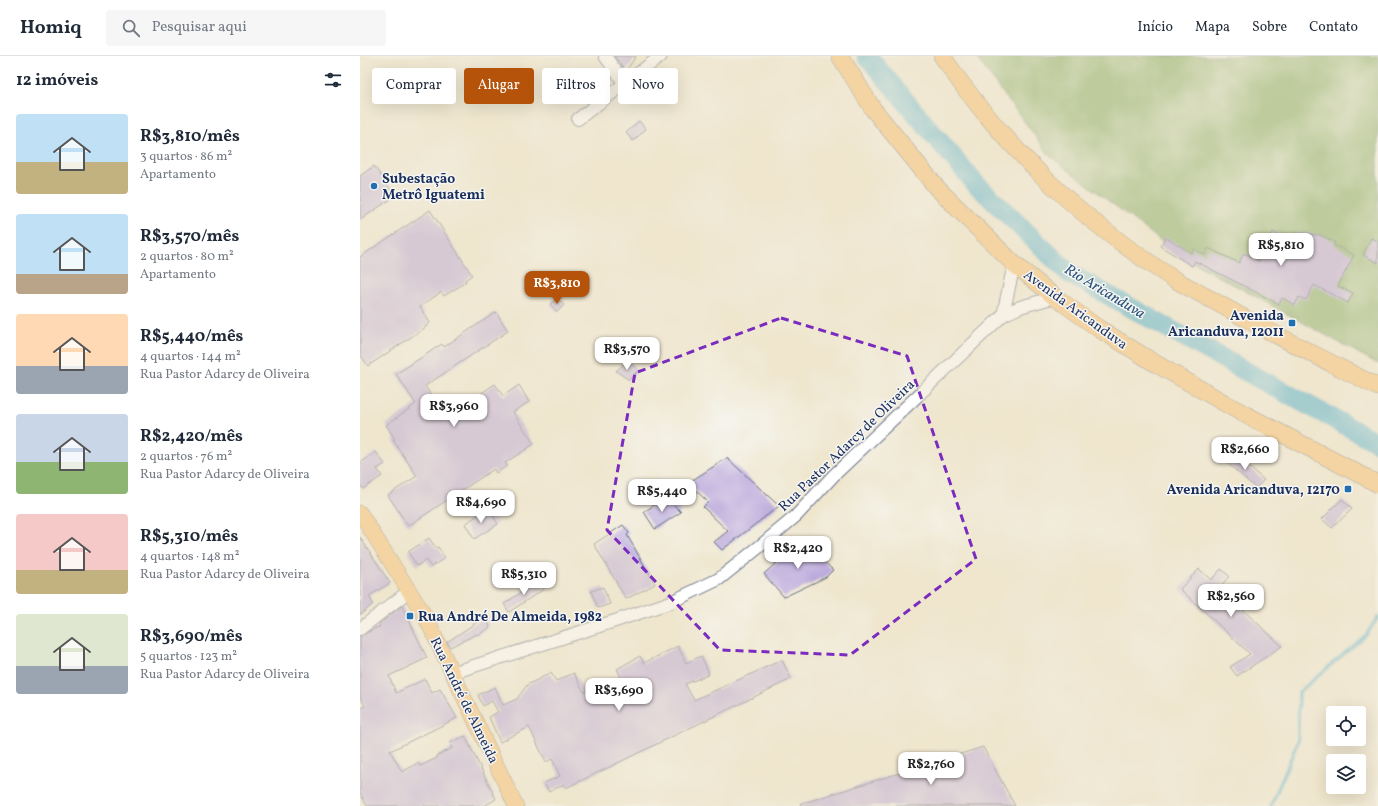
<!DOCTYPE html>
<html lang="pt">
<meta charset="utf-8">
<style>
:root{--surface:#fff;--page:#f6f6f7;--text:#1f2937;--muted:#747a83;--line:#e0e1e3;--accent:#b45309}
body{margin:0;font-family:Vollkorn,serif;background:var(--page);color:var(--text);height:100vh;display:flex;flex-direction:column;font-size:15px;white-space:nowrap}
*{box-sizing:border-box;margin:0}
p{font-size:13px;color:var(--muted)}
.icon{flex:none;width:22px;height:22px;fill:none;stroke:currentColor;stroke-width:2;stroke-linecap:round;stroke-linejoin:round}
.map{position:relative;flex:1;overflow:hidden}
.side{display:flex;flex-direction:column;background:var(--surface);width:360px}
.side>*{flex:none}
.banner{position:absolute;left:12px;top:12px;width:380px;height:36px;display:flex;gap:8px}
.fabs{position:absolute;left:966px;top:650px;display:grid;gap:8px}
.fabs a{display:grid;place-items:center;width:40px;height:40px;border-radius:4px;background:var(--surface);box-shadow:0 4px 16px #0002;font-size:20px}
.price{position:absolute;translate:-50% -34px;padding:0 9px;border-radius:8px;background:#fff;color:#222;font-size:13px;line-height:26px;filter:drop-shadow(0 1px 2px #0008)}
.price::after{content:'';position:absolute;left:50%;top:24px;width:12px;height:9px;margin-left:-6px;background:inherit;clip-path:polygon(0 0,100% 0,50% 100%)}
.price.on{background:var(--accent);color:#fff}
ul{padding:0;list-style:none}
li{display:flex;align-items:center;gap:12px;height:100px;padding:0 16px}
li span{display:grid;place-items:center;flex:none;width:112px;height:80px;border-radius:4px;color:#555}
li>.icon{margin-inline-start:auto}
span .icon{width:48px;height:48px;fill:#fffc;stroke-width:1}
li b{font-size:17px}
h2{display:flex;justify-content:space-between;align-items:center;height:48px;padding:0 16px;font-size:17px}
.pill{padding:0 14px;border-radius:4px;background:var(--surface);box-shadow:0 4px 16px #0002;font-size:14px;line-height:36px}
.pill.on{background:var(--accent);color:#fff}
header{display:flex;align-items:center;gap:24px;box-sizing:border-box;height:56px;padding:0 20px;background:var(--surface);border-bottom:1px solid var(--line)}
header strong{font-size:19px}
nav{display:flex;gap:22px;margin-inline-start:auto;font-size:14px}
.search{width:280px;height:36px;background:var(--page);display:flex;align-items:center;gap:10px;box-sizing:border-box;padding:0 14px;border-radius:4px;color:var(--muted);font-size:15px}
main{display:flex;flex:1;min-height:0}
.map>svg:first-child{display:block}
.forest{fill:#83ab61;stroke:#4f6d60}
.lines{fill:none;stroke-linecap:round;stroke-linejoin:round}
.stream{stroke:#50afcf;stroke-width:3.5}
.river{stroke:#50afcf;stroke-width:20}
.building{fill:#b9a6db}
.minor-casing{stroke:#656f85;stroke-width:14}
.major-casing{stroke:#656f85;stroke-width:16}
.highway-casing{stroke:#656f85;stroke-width:18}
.minor{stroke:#fff;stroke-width:12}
.major{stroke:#fabe6d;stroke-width:15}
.highway{stroke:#fabe6d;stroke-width:17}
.marked{fill:none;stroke:#7b2cbf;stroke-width:3;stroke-dasharray:8 5;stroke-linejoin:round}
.poi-dot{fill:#1f6fb2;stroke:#f6f6f2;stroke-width:1.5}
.labels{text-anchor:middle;stroke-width:3;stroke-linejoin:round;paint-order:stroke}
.poi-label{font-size:14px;font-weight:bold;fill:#1b2f5e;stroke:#f6f6f2;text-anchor:start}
.street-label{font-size:14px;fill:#1b2f5e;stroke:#f6f6f2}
.water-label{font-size:15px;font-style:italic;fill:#2b5580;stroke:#f6f6f2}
</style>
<header>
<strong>Homiq</strong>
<div class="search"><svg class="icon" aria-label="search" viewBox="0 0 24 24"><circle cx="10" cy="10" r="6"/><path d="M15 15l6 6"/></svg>Pesquisar aqui</div>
<nav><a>Início</a><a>Mapa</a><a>Sobre</a><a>Contato</a></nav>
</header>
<main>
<section class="side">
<h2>12 imóveis<svg class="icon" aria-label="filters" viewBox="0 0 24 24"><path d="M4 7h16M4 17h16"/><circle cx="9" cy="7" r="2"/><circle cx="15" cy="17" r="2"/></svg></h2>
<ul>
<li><span style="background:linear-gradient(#bfe0f5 60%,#c2b280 0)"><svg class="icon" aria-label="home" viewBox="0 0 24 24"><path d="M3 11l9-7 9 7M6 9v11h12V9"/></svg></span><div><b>R$3,810/mês</b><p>3 quartos · 86 m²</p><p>Apartamento</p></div></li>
<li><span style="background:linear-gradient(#bfe0f5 75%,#b9a48a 0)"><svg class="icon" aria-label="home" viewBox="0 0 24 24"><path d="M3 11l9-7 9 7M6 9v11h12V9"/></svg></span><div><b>R$3,570/mês</b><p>2 quartos · 80 m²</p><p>Apartamento</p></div></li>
<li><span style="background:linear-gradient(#ffd9b3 65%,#9aa5b1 0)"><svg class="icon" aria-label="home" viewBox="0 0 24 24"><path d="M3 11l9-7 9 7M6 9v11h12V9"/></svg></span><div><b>R$5,440/mês</b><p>4 quartos · 144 m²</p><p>Rua Pastor Adarcy de Oliveira</p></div></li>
<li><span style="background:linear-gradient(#c9d6e8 60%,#8fb573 0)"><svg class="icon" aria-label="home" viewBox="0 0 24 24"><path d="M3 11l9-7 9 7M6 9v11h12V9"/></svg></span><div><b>R$2,420/mês</b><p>2 quartos · 76 m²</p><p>Rua Pastor Adarcy de Oliveira</p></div></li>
<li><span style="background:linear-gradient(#f6c9c9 70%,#c2b280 0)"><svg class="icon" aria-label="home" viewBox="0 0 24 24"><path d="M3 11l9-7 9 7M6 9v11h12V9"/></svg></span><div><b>R$5,310/mês</b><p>4 quartos · 148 m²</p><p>Rua Pastor Adarcy de Oliveira</p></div></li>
<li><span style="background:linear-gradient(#dfe7d0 65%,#9aa5b1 0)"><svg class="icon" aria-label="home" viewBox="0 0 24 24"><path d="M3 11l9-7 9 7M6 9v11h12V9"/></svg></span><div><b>R$3,690/mês</b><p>5 quartos · 123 m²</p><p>Rua Pastor Adarcy de Oliveira</p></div></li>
</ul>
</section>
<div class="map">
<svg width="1018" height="750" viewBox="0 0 1018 750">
<rect width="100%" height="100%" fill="#f6f6f2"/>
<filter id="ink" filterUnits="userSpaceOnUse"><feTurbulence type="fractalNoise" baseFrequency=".025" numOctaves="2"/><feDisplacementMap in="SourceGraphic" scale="8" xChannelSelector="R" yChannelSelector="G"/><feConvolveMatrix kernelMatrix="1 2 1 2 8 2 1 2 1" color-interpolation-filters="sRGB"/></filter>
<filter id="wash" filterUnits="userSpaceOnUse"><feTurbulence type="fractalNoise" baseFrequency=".012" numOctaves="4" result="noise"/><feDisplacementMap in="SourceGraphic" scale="16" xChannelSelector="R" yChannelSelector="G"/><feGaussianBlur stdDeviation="0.9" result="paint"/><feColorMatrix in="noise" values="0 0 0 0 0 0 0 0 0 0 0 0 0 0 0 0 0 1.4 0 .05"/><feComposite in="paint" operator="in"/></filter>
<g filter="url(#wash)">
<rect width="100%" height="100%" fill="#efe6cd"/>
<path class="forest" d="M615 0H1018V308L818 198 690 100Z"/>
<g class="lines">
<path class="stream" d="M911 750 938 685 939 636 1006 579 1018 561"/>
<path class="river" d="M507 0 615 127 710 218 898 322 1018 387"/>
</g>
<g id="blocks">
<g class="building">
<path d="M254 0H276L266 15Z"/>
<path d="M279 65 286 73 273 85 266 77Z"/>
<path d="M14 110 35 140 0 164V120Z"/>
<path d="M70 154 112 219 105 224 106 226 84 240 81 236 60 251 70 267 66 270V271L8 310 0 298V201Z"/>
<path d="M913 176 935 188 936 177 960 179 975 186 974 189 994 199 978 230 993 237 988 247 954 229 946 244 939 241 935 249 922 242 919 248 835 205 832 210 800 190 806 181 831 197 833 193 845 199 848 192 879 207 884 197 899 205Z"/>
<path d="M1011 182 1018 185V207L1003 199Z"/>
<path d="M197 243 204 249 197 256 190 248Z"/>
<path d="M136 256 148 275 65 330 85 361 135 328 143 340 159 329 169 346 153 356 174 388 145 407 147 410 136 417 134 413 48 470 28 439 57 420 33 384 35 383 26 369 56 348 36 318 82 288 84 291Z"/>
<path d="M269 306 278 314 269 324 256 315 265 307 266 309Z"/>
<path d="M16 396 25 408 17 413 22 420 3 433 0 428V407Z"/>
<path d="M874 398 904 424 896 432 867 407Z"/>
<path d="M367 402 419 450 362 494 354 486 368 475 343 451 348 446 328 427Z"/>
<path d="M306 441 321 456 295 473 284 456Z"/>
<path d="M982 443 992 453 972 472 962 463Z"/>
<path d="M128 452 138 468 114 483 105 468Z"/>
<path d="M263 469 269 477 267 479 295 528 266 543 234 488Z"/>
<path d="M0 481 30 527 9 540 13 548 0 559Z"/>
<path d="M69 482 76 492 78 491 85 502 71 511 66 504 57 510 48 496Z"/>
<path d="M441 484 473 514 466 521 424 541 404 518Z"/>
<path d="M839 513 851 524 861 513 869 520 859 532 875 547 880 542 887 548 883 554 922 590 877 620 870 611 890 598 820 533Z"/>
<path d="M178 525 184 533 149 556 144 548Z"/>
<path d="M243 531 250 548 238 552 231 535Z"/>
<path d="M42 550 67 602 29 620 36 637 65 623 72 637 80 633 97 662 30 695 42 716 58 707 60 710 77 702V700L92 692 90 687 105 680 136 743 124 750H7L0 737V653L5 650 0 641V580L20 570 19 568Z"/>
<path d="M126 562 130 571 118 579 117 578 90 591 87 586 117 566Z"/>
<path d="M318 590 326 607 341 600 348 615V619L325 628 334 644 422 604 431 623 206 732 204 728 189 736 184 727 200 720 192 703 186 706 169 671 140 686 129 661 138 656 132 645 123 650 118 639 135 631 143 649 157 643 167 629 191 617 196 625 214 617 224 636 237 630 244 645 267 634 257 613 280 600 284 607Z"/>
<path d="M623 691 655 750H441L440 748Z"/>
</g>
</g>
</g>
<g filter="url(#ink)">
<use href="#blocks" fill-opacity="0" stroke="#656f85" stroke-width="1"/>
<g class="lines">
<defs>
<g id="minor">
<path d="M245 0 265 28"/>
<path d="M218 63 301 0"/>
<path d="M643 259 654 208"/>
<path d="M0 573 49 535"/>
<path d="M92 617 258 564 311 546 359 523 399 491 436 460 473 420 643 259 660 251 695 241"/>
</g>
<path id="major" d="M0 457 65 560 156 750"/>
<g id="highway">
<path d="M480 0 513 53 577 132 654 208 695 241 738 272 793 306 875 353 1018 428"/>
<path d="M582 0C641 88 720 163 809 220 824 229 839 237 854 245 908 276 963 303 1018 331"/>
</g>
</defs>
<use href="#minor" class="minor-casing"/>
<use href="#major" class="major-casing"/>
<use href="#highway" class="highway-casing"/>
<use href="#minor" class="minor"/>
<use href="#major" class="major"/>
<use href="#highway" class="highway"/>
</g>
</g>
<path d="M0 0H1018V750H0ZM421 262 547 300 616 503 490 599 360 594 247 474 275 317Z" fill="#efe6cd" fill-opacity=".55" fill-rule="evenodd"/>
<path class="marked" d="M421 262 547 300 616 503 490 599 360 594 247 474 275 317Z"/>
<g class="poi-dot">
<circle cx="14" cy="130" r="4"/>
<rect x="928" y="263" width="8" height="8" rx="2"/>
<rect x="984" y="429" width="8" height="8" rx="2"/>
<rect x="46" y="556" width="8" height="8" rx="2"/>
</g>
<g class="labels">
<g class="poi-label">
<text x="22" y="127">Subestação<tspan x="22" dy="16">Metrô Iguatemi</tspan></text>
<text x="924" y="264" text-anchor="end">Avenida<tspan x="924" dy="16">Aricanduva, 12011</tspan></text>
<text x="980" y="438" text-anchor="end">Avenida Aricanduva, 12170</text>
<text x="58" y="565">Rua André De Almeida, 1982</text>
</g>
<g class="street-label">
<text transform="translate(716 253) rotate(36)" y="5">Avenida Aricanduva</text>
<text transform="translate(486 389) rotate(-44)" y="5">Rua Pastor Adarcy de Oliveira</text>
<text transform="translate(105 644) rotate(64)" y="5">Rua André de Almeida</text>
</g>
<g class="water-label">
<text transform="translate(745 235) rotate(31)" y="5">Rio Aricanduva</text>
</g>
</g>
</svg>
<div class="fabs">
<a><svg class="icon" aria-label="locate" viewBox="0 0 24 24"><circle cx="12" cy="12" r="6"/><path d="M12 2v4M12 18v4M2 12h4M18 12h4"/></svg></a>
<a><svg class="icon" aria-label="layers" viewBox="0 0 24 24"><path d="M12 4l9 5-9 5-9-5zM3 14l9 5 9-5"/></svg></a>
</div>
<b class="price" style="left:921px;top:211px">R$5,810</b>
<b class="price on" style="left:197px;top:249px">R$3,810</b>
<b class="price" style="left:267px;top:315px">R$3,570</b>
<b class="price" style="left:94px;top:372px">R$3,960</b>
<b class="price" style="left:885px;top:415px">R$2,660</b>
<b class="price" style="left:302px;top:457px">R$5,440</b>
<b class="price" style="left:121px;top:468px">R$4,690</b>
<b class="price" style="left:438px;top:514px">R$2,420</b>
<b class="price" style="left:164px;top:540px">R$5,310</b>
<b class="price" style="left:871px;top:562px">R$2,560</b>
<b class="price" style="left:259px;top:656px">R$3,690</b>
<b class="price" style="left:571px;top:730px">R$2,760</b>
<div class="banner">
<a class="pill">Comprar</a>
<a class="pill on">Alugar</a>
<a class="pill">Filtros</a>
<a class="pill">Novo</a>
</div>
</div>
</main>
